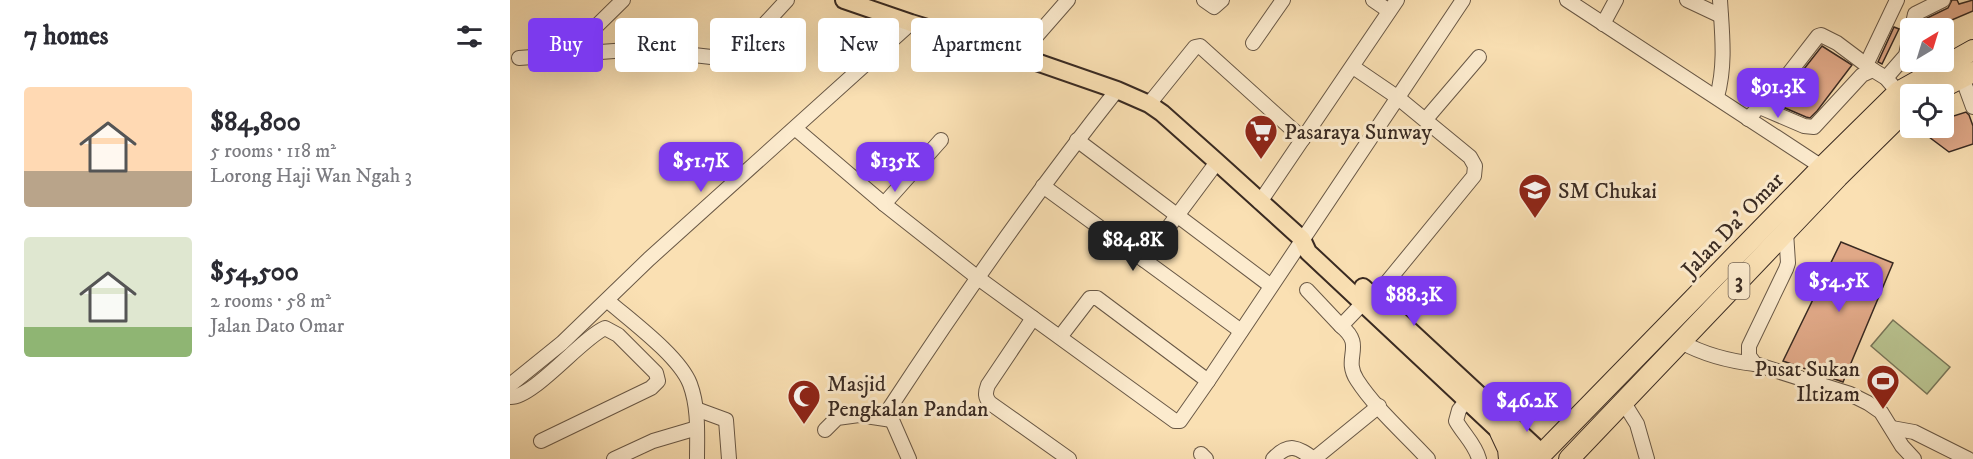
<!DOCTYPE html>
<meta charset="utf-8">
<style>
:root{--surface:#fff;--page:#f7f7f7;--text:#2b2b33;--muted:#7c7c81;--accent:#7c3aed}
body{margin:0;font-family:"IM FELL DW Pica",serif;background:var(--page);color:var(--text);height:100vh;display:flex;flex-direction:column;font-size:22px;white-space:nowrap}
*{box-sizing:border-box;margin:0}
p{font-size:20px;color:var(--muted)}
.icon{flex:none;width:33px;height:33px;fill:none;stroke:currentColor;stroke-width:2;stroke-linecap:round;stroke-linejoin:round}
.map{position:relative;flex:1;overflow:hidden}
.side{display:flex;flex-direction:column;background:var(--surface);width:510px}
.side>*{flex:none}
.hud{position:absolute;left:18px;top:18px;width:570px;height:54px;display:flex;gap:12px}
.needle{width:39px;rotate:38deg}
.controls{position:absolute;left:1390px;top:18px;display:grid;gap:12px}
.controls a{display:grid;place-items:center;width:54px;height:54px;border-radius:6px;background:var(--surface);box-shadow:0 6px 24px #0002;font-size:30px}
.price{position:absolute;translate:-50% -51px;padding:0 14px;border-radius:12px;background:var(--accent);color:#fff;font-size:20px;line-height:39px;filter:drop-shadow(0 2px 3px #0008)}
.price::after{content:'';position:absolute;left:50%;top:36px;width:18px;height:14px;margin-left:-9px;background:inherit;clip-path:polygon(0 0,100% 0,50% 100%)}
.price.current{background:#222;color:#fff}
ul{padding:0;list-style:none}
li{display:flex;align-items:center;gap:18px;height:150px;padding:0 24px}
li span{display:grid;place-items:center;flex:none;width:168px;height:120px;border-radius:6px;color:#555}
li>.icon{margin-inline-start:auto}
span .icon{width:72px;height:72px;fill:#fffc;stroke-width:1}
li b{font-size:26px}
h2{display:flex;justify-content:space-between;align-items:center;height:72px;padding:0 24px;font-size:26px}
.chip{padding:0 21px;border-radius:6px;background:var(--surface);box-shadow:0 6px 24px #0002;font-size:21px;line-height:54px}
.chip.current{background:var(--accent);color:#fff}
main{display:flex;flex:1;min-height:0}
.map>svg:first-child{display:block}
.green{fill:#b9c390;stroke:#797659;stroke-width:1.5}
.building{fill:#e0a887;stroke:#392a22;stroke-width:1.5}
.lines{fill:none;stroke-linecap:round;stroke-linejoin:round}
.minor-casing{stroke:#695846;stroke-width:16}
.major-casing{stroke:#392a22;stroke-width:20}
.highway-casing{stroke:#392a22;stroke-width:22}
.minor{stroke:#fcebce;stroke-width:14}
.major{stroke:#fae0b3;stroke-width:16}
.highway{stroke:#fae0b3;stroke-width:20}
.labels{text-anchor:middle;stroke-width:6;stroke-linejoin:round;paint-order:stroke}
.shield{fill:#fcebce;stroke:#746456;stroke-width:1.5}
.shield-label{font-size:21px;font-weight:bold;fill:#392a22}
.poi-label{font-size:22px;fill:#392a22;stroke:#fcebce;text-anchor:start}
.street-label{font-size:22px;fill:#392a22;stroke:#fcebce}
</style>
<main>
<section class="side">
<h2>7 homes<svg class="icon" aria-label="filters" viewBox="0 0 24 24"><path d="M4 7h16M4 17h16"/><circle cx="9" cy="7" r="2"/><circle cx="15" cy="17" r="2"/></svg></h2>
<ul>
<li><span style="background:linear-gradient(#ffd9b3 70%,#b9a48a 0)"><svg class="icon" aria-label="home" viewBox="0 0 24 24"><path d="M3 11l9-7 9 7M6 9v11h12V9"/></svg></span><div><b>$84,800</b><p>5 rooms · 118 m²</p><p>Lorong Haji Wan Ngah 3</p></div></li>
<li><span style="background:linear-gradient(#dfe7d0 75%,#8fb573 0)"><svg class="icon" aria-label="home" viewBox="0 0 24 24"><path d="M3 11l9-7 9 7M6 9v11h12V9"/></svg></span><div><b>$54,500</b><p>2 rooms · 58 m²</p><p>Jalan Dato Omar</p></div></li>
</ul>
</section>
<div class="map">
<svg width="1463" height="459" viewBox="0 0 1463 459">
<rect width="100%" height="100%" fill="#fae0b3"/>
<filter id="stains"><feTurbulence type="fractalNoise" baseFrequency=".00333" numOctaves="4"/><feColorMatrix values="0 0 0 0 .2 0 0 0 0 .09 0 0 0 0 .02 0 0 0 .5 -.17"/></filter>
<radialGradient id="worn" r=".72"><stop offset=".6" stop-color="#630" stop-opacity="0"/><stop offset="1" stop-color="#630" stop-opacity=".3"/></radialGradient>
<path class="green" d="M1383 320 1440 367 1417 394 1361 346Z"/>
<g class="building">
<path d="M1442 0H1447L1449 4 1463 0V11L1423 28H1414L1413 20 1438 8Z"/>
<path d="M1384 27 1389 29 1372 64 1368 62Z"/>
<path d="M1312 46 1342 65 1307 111 1300 118 1296 117 1275 108 1268 102Z"/>
<path d="M1456 112 1459 115 1463 126V144L1439 152 1407 128H1434V119Z"/>
<path d="M1331 242 1383 263 1333 382 1273 361Z"/>
</g>
<g class="lines">
<defs>
<g id="minor">
<path d="M694 0 704 7 712 0"/>
<path d="M863 0 879 11"/>
<path d="M1057 0 1312 167"/>
<path d="M1177 0 1211 16"/>
<path d="M1093 24 1106 0"/>
<path d="M1402 28 1405 14 1433 0"/>
<path d="M743 43 773 0"/>
<path d="M56 56 113 0"/>
<path d="M509 56 558 0"/>
<path d="M9 58 131 49 210 58 223 54 241 39 277 0"/>
<path d="M1356 65 1387 0"/>
<path d="M843 67 887 97 960 157 965 166 964 176 864 298"/>
<path d="M1452 77 1463 107"/>
<path d="M1376 78 1396 55 1401 31"/>
<path d="M1207 97C1216 64 1212 33 1210 0"/>
<path d="M639 104 685 47 690 46 793 139"/>
<path d="M1252 108 1308 36 1311 35 1327 43 1363 70"/>
<path d="M916 119 969 57"/>
<path d="M1238 119 1247 109 1252 108 1294 126 1304 127 1352 75 1363 70 1376 78 1388 92"/>
<path d="M286 129 374 204 468 278 665 421H670L698 381 953 0"/>
<path d="M567 140 761 286"/>
<path d="M533 186 731 331"/>
<path d="M750 202 887 0"/>
<path d="M374 204 431 140"/>
<path d="M1276 232 1278 263 1276 269 1239 346V356L1245 364 1340 394 1358 403 1371 412 1392 446 1404 459"/>
<path d="M634 260 707 162"/>
<path d="M797 290 831 326 853 303"/>
<path d="M98 301C121 321 169 356 180 384 189 408 187 435 187 459"/>
<path d="M523 318 478 385C475 393 475 397 480 403L559 459"/>
<path d="M831 326C856 346 832 357 847 380 865 408 895 434 918 459"/>
<path d="M550 337 580 298H587L698 381"/>
<path d="M1171 342C1195 355 1218 361 1245 364"/>
<path d="M0 385 52 343 139 259 401 23"/>
<path d="M0 397C22 399 72 338 95 328L108 335 146 373 148 381 141 388 31 441"/>
<path d="M957 400 949 410 946 421C954 435 965 444 969 459"/>
<path d="M1114 403 1127 424 1137 459"/>
<path d="M186 409 216 420 219 459"/>
<path d="M1382 428 1404 432 1458 459"/>
<path d="M315 430 327 418 349 415 382 420"/>
<path d="M691 454 696 459"/>
<path d="M104 459 143 441 187 428"/>
<path d="M399 459 382 420 379 409C451 299 526 192 607 90"/>
<path d="M763 459C779 442 787 447 804 459"/>
<path d="M804 459 869 406"/>
</g>
<g id="major">
<path d="M334 0 401 23 509 56 607 90 639 104 652 113 707 162 792 239 798 252 1019 459"/>
<path d="M853 287 1032 453"/>
</g>
<g id="highway">
<path d="M1420 94 1463 72"/>
<path d="M990 432 998 449 999 459"/>
<path d="M1027 459 1312 167 1388 92 1463 50"/>
<path d="M1059 459 1328 177 1401 105"/>
</g>
</defs>
<use href="#minor" class="minor-casing"/>
<use href="#major" class="major-casing"/>
<use href="#highway" class="highway-casing"/>
<use href="#minor" class="minor"/>
<use href="#major" class="major"/>
<use href="#highway" class="highway"/>
</g>
<defs>
<symbol id="supermarket-pin" viewBox="-11 -11 22 30"><path d="M0 17L-7.5 6A9.5 9.5 0 1 1 7.5 6Z" fill="#8f2418" stroke="#fcebce"/><path d="M-6-5.5h2.5l.6 2H6L4.5 2H-2.5L-4.4-4H-6ZM-1.5 3.2a1.3 1.3 0 1 0 .1 0ZM3 3.2a1.3 1.3 0 1 0 .1 0Z" fill="#fff"/></symbol>
<symbol id="school-pin" viewBox="-11 -11 22 30"><path d="M0 17L-7.5 6A9.5 9.5 0 1 1 7.5 6Z" fill="#8f2418" stroke="#fcebce"/><path d="M0-5L7-2L0 1L-7-2ZM-4 1L0 2.5L4 1V4Q0 6-4 4Z" fill="#fff"/></symbol>
<symbol id="stadium-pin" viewBox="-11 -11 22 30"><path d="M0 17L-7.5 6A9.5 9.5 0 1 1 7.5 6Z" fill="#8f2418" stroke="#fcebce"/><path d="M0-5a6.5 5 0 1 0 0 10a6.5 5 0 1 0 0-10ZM-3.5-1.8h7v3.6h-7Z" fill="#fff"/></symbol>
<symbol id="mosque-pin" viewBox="-11 -11 22 30"><path d="M0 17L-7.5 6A9.5 9.5 0 1 1 7.5 6Z" fill="#8f2418" stroke="#fcebce"/><path d="M3.5-4.9A6 6 0 1 0 3.5 4.9A5 5 0 1 1 3.5-4.9Z" fill="#fff"/></symbol>
</defs>
<g fill-rule="evenodd">
<use href="#supermarket-pin" x="732" y="112" width="38" height="52"/>
<use href="#school-pin" x="1006" y="171" width="38" height="52"/>
<use href="#stadium-pin" x="1354" y="362" width="38" height="52"/>
<use href="#mosque-pin" x="275" y="377" width="38" height="52"/>
</g>
<g class="labels">
<rect class="shield" x="1218.5" y="263" width="21" height="36" rx="4.5"/>
<g class="shield-label">
<text x="1229" y="288">3</text>
</g>
<g class="poi-label">
<text x="774" y="139">Pasaraya Sunway</text>
<text x="1048" y="198">SM Chukai</text>
<text x="1350" y="376" text-anchor="end">Pusat Sukan<tspan x="1350" dy="25">Iltizam</tspan></text>
<text x="317" y="391">Masjid<tspan x="317" dy="25">Pengkalan Pandan</tspan></text>
</g>
<g class="street-label">
<text transform="translate(1222 224) rotate(-46)" y="8">Jalan Da' Omar</text>
</g>
</g>
<rect width="100%" height="100%" filter="url(#stains)"/>
<rect width="100%" height="100%" fill="url(#worn)"/>
</svg>
<div class="controls">
<a><svg class="needle" viewBox="-14 -14 28 28"><path d="M0-13l5 13h-10z" fill="#e53935"/><path d="M0 13l5-13h-10z" fill="#7c7c81"/></svg></a>
<a><svg class="icon" aria-label="locate" viewBox="0 0 24 24"><circle cx="12" cy="12" r="6"/><path d="M12 2v4M12 18v4M2 12h4M18 12h4"/></svg></a>
</div>
<b class="price" style="left:1268px;top:119px">$91.3K</b>
<b class="price" style="left:191px;top:193px">$51.7K</b>
<b class="price" style="left:385px;top:193px">$135K</b>
<b class="price current" style="left:623px;top:272px">$84.8K</b>
<b class="price" style="left:1329px;top:313px">$54.5K</b>
<b class="price" style="left:904px;top:327px">$88.3K</b>
<b class="price" style="left:1017px;top:433px">$46.2K</b>
<div class="hud">
<a class="chip current">Buy</a>
<a class="chip">Rent</a>
<a class="chip">Filters</a>
<a class="chip">New</a>
<a class="chip">Apartment</a>
</div>
</div>
</main>
